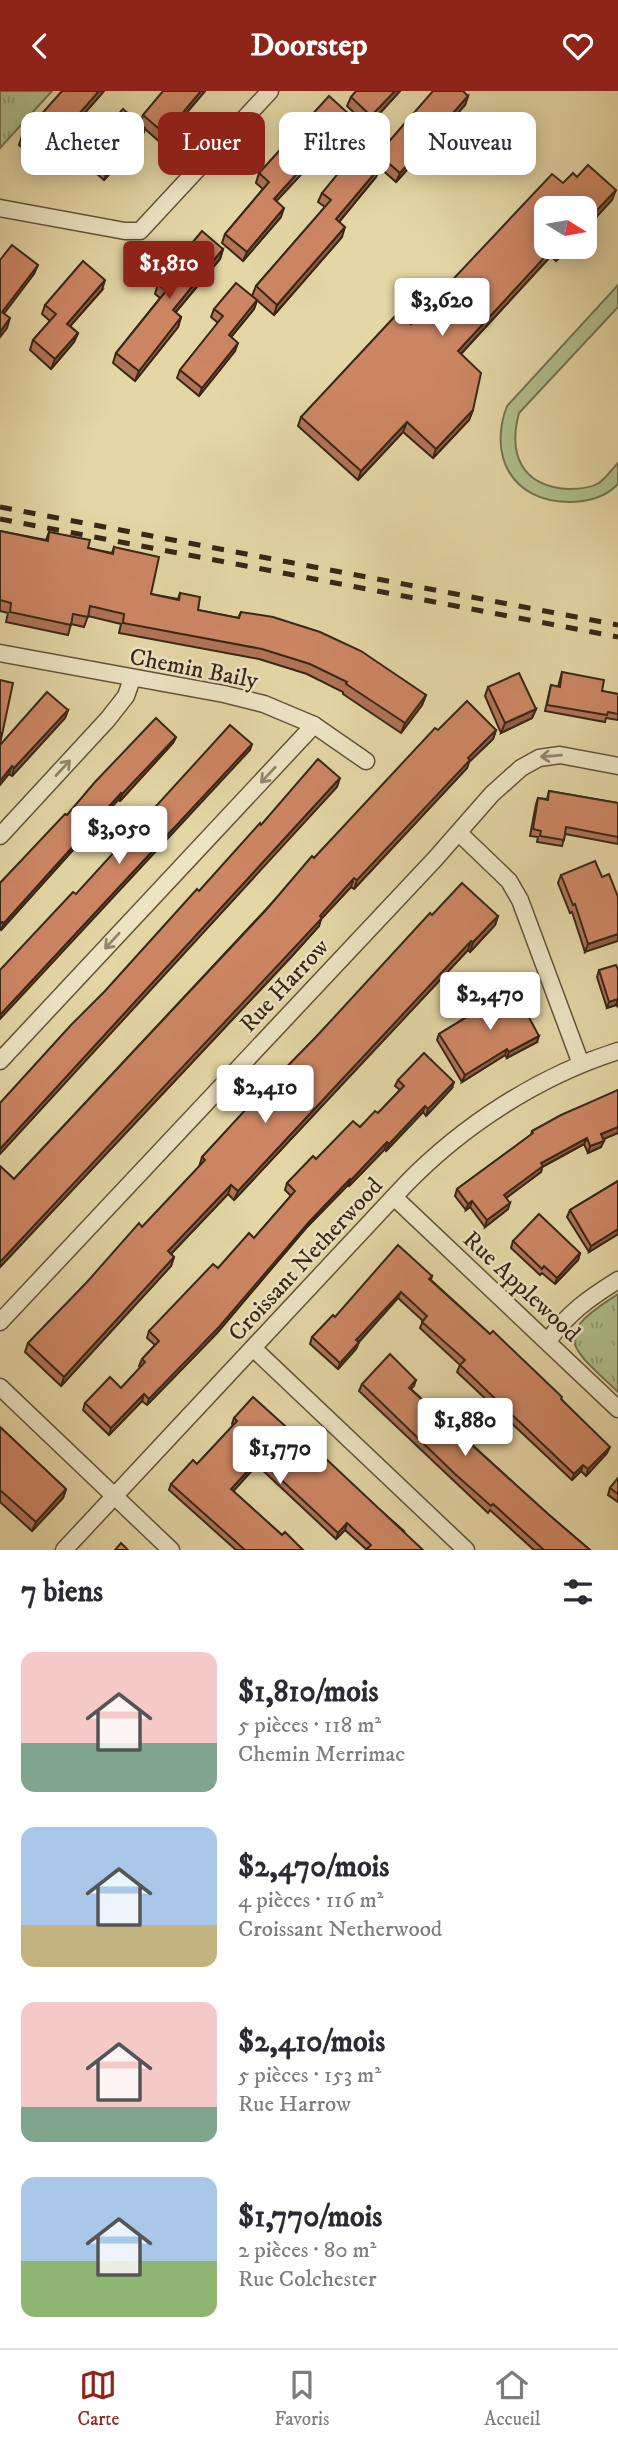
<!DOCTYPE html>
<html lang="fr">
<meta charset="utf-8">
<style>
:root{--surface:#fff;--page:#f7f7f7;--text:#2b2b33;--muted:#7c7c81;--line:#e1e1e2;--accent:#8f2418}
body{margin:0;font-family:"IM FELL DW Pica",serif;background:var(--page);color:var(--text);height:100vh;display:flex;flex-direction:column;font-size:26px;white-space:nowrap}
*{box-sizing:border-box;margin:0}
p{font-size:23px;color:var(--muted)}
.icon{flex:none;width:38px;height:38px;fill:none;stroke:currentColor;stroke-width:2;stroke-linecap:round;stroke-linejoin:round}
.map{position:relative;height:1459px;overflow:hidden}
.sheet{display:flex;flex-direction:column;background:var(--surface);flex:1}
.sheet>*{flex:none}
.top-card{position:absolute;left:21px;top:21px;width:578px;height:63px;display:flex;gap:14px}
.needle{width:46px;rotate:101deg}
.controls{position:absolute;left:534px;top:105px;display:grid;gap:14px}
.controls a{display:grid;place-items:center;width:63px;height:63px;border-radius:14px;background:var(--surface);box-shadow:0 4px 18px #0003;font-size:35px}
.price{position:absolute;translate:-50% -60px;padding:0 16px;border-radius:7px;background:#fff;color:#222;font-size:23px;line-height:46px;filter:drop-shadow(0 2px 4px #0008)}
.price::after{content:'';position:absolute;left:50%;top:42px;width:21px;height:16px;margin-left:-10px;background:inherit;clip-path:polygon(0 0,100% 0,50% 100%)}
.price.active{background:var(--accent);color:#fff}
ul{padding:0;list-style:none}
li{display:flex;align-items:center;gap:21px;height:175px;padding:0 21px}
li span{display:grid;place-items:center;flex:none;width:196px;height:140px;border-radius:14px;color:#555}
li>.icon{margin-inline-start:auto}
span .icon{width:84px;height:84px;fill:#fffc;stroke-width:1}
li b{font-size:30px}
h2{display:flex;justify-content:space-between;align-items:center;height:84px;padding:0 21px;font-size:30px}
.tag{padding:0 24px;border-radius:14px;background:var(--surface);box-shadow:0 4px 18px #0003;font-size:24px;line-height:63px}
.tag.active{background:var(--accent);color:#fff}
header{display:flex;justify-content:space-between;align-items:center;height:91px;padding:0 21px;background:var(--accent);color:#fff;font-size:32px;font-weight:700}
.tabs{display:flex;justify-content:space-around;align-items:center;height:98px;border-top:2px solid var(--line);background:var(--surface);font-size:19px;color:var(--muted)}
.tabs a{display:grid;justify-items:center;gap:4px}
.tabs .active{color:var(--accent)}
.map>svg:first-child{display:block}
.park{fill:url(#park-tufts);stroke:#747350;stroke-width:2}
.pitch{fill:#afbf8b;stroke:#747350;stroke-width:2}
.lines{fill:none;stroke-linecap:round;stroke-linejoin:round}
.minor-casing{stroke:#635339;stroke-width:19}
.minor{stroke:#ede4c4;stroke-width:16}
.rail{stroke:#382715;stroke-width:5;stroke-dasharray:12 12;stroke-linecap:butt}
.wall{fill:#b07356;stroke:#382715;stroke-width:2}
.shaded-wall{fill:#905e46;stroke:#382715;stroke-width:2}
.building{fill:#cd8664;stroke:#382715;stroke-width:2}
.oneway{stroke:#92866c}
.labels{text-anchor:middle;stroke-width:5;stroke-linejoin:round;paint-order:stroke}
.street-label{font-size:24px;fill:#382715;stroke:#ede4c4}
</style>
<header><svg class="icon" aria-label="back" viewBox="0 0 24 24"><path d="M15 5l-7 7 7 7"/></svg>Doorstep<svg class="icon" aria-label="heart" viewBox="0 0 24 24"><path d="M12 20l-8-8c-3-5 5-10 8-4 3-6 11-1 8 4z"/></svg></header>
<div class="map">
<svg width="618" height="1459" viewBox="0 0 618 1459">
<defs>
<pattern id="park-tufts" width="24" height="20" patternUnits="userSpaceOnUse" patternTransform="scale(1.75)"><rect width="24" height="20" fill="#afbf8b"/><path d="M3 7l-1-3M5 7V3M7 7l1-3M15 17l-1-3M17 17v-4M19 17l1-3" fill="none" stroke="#8f9b70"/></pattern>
</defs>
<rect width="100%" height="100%" fill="#e4d6a5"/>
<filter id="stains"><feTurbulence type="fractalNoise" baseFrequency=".00286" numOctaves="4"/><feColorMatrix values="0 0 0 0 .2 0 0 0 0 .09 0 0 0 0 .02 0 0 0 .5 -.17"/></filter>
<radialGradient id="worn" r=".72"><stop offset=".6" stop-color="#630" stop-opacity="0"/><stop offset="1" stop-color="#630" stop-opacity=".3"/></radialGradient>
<g class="park">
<path d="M0 0H52L0 57Z"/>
<path d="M618 1203V1301C569 1254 550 1246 618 1203Z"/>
</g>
<path class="pitch" d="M618 194V216L519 322C508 363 521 395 568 398 578 398 591 397 599 392 606 387 612 378 618 372V393C605 407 587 411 568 411 512 410 488 365 507 315Z"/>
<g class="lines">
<defs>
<g id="minor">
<path d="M0 117 125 140H140L270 0"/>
<path d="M0 562 224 603 264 613 314 634 366 670"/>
<path d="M459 742 509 790 520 809 581 973"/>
<path d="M0 745 108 628 126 605 132 588"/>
<path d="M0 970 314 634"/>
<path d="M394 1106 618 1318"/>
<path d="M0 1231 435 768 492 703 521 677 539 667 560 664 618 675"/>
<path d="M548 1250C568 1222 589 1207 618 1189"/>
<path d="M253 1257 466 1459"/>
<path d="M0 1296 171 1459"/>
<path d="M64 1459 405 1094C463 1034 539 985 618 960"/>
</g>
</defs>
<use href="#minor" class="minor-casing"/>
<use href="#minor" class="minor"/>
<g class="rail">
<path d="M0 416 618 534"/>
<path d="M0 428 618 546"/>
</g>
</g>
<g class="wall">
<path d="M104 0 40 73 19 54 22 45Z"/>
<path d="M205 0 161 52 145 38 142 46 104 89 82 70 86 60 140 32 143 24Z"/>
<path d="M400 0 368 35 347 15 351 6Z"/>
<path d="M468 5 465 14 396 91 379 76 376 86 339 131 342 146 274 224 252 205 256 195 325 116 318 111 322 102 374 72 378 63Z"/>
<path d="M347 34 276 110 281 126 243 170 222 152 225 143 263 98 256 92 259 82Z"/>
<path d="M577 86 612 109 584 139V117L569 156 556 170 551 165 461 263 473 319 469 329 433 367 403 341 358 389 298 335 301 326 411 233 563 92Z"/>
<path d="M223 158 220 168 175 222 181 226 178 236 135 290 113 272 116 262 160 207 155 203 158 193Z"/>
<path d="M102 199 70 235 78 242 74 251 51 278 30 259 33 249 50 230 42 223 45 214Z"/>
<path d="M257 209 254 218 231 246 235 260 199 305 177 287 180 279 218 232 211 226 214 218Z"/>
<path d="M0 440 46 449 49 441 88 457 112 462 114 456 151 503 178 508 180 502 198 519 238 527 241 521 426 604 422 614 401 642 343 603V601L307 583 259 568 119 542 121 533 88 525 84 536 71 533 68 544 6 531 8 522 0 520Z"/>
<path d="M562 581 602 600 618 603V629L606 627 605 631 545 620 551 594 558 596Z"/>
<path d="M488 596 536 618 532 627 501 642 485 605Z"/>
<path d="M68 619 65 627 12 685 9 683 0 654Z"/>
<path d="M438 639H496L493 648 469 671 467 677 354 798 351 796 321 828 319 835 292 865 0 1176V1075L14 1088 314 767Z"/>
<path d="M176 646 173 652 120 710 118 709 1 839 0 838V792L67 724Z"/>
<path d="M549 700 618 712V753L565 743 562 755 537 751 538 746 530 745 536 713 538 707 547 708Z"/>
<path d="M561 784 602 786 618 806 585 861 572 821 570 822 558 792Z"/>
<path d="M432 824 498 825 495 834 470 861 468 859 234 1109 228 1103 171 1163 174 1166 171 1175 61 1295 25 1261 28 1252 142 1136 199 1076 202 1066Z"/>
<path d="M599 879H618V916L616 914 607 917 597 886Z"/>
<path d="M484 913 537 951 507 967 505 964 462 991 437 949 439 943 483 916Z"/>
<path d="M398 989 452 997 426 1025 423 1021 386 1060 385 1058 349 1095 348 1094 306 1137 217 1242 147 1314 142 1310 109 1344 83 1319 85 1312 121 1297 141 1276 139 1275 142 1268 155 1254 147 1247 149 1240 218 1177 254 1147 291 1105 285 1099 287 1092 316 1068 378 1022 400 999 395 995Z"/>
<path d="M618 999V1042L603 1048 601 1056 588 1062 584 1053 542 1076 541 1081 506 1107 508 1118 485 1136 470 1116 466 1119 455 1105 457 1098 531 1044 532 1040Z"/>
<path d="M618 1090V1143L589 1161 567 1126 570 1119Z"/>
<path d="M513 1150 580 1162 578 1169 555 1193 542 1182 540 1184 511 1157Z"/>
<path d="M432 1185 431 1189 562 1309 607 1362 586 1385 581 1380 572 1389 457 1281 460 1274 420 1237 423 1230 398 1207 359 1251 356 1258 338 1278 310 1253 312 1246 335 1226Z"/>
<path d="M416 1289 414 1295 411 1298 548 1423 590 1459H534L490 1419 488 1422 453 1389 359 1300 362 1293Z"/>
<path d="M234 1327 305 1353 404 1440 366 1458 345 1439 336 1448 257 1374 233 1400 282 1444 303 1459H236L169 1399 171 1393 197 1373 233 1335 232 1333Z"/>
<path d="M0 1336 66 1398 63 1407 32 1440 0 1411Z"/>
<path d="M618 1387V1411L608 1404 610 1397Z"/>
</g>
<g class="shaded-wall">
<path d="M99 0H104L40 73 43 64Z"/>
<path d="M201 0H205L161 52 165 43Z"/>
<path d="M395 0H400L368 35 371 25Z"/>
<path d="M468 5 465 14 396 91 400 82Z"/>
<path d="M350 24 347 34 270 117 274 108Z"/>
<path d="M145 37 142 46 104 89 107 80Z"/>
<path d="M380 76 376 86 333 138 336 128Z"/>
<path d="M616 99 612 109 584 139V133Z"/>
<path d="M284 117 281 126 243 170 247 161Z"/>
<path d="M345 136 342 146 274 224 277 214Z"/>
<path d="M554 156 551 165 455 269 458 260Z"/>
<path d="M564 156H569L556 170 560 160Z"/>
<path d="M223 158 220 168 169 229 173 219Z"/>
<path d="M38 174 34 183 0 228 2 221Z"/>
<path d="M105 189 102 199 64 242 67 233Z"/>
<path d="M257 209 254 218 226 252 229 244Z"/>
<path d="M181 226 178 236 135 290 139 280Z"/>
<path d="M10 227 7 237 0 246V241Z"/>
<path d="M78 242 74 251 51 278 55 268Z"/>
<path d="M238 252 235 260 199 305 202 297Z"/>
<path d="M473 319 469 329 433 367 436 358Z"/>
<path d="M407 331 403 341 358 389 361 380Z"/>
<path d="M426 604 422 614 401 642 405 632Z"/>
<path d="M536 618 532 627 501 642 505 632Z"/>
<path d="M68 619 65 627 12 685 14 677Z"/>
<path d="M496 639 493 648 469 671 467 677 354 798 357 789 468 667Z"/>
<path d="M176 646 173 652 120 710 122 703Z"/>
<path d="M252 653 250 659 0 928V924Z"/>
<path d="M12 675 9 683 0 694V690Z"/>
<path d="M340 687 337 696 0 1063V1058Z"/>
<path d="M121 702 118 709 1 839 4 832Z"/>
<path d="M354 787 351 796 321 828 319 835 292 865 0 1176V1171Z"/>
<path d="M498 825 495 834 470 861 473 851Z"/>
<path d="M618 843V850L585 861 588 853Z"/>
<path d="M471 850 468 859 234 1109 238 1100Z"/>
<path d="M618 908 616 914 607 917 609 911Z"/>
<path d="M539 945 537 951 507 967 509 961Z"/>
<path d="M507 958 505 964 462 991 465 984Z"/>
<path d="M454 991 452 997 426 1025 428 1018Z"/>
<path d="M425 1015 423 1021 386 1060 389 1053Z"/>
<path d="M618 1036V1042L599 1050 601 1043Z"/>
<path d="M587 1047 584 1053 542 1076 541 1081 502 1110 504 1104 541 1072Z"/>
<path d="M604 1050 601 1056 588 1062 590 1055Z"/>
<path d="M387 1051 385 1058 349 1095 351 1089Z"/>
<path d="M350 1088 348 1094 306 1137 217 1242 147 1314 149 1308 309 1131Z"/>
<path d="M231 1094 228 1103 165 1169 168 1160Z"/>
<path d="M472 1110 470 1116 466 1119 468 1113Z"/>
<path d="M510 1112 508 1118 485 1136 487 1129Z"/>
<path d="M618 1138V1143L589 1161 591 1155Z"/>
<path d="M580 1162 578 1169 555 1193 557 1187Z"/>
<path d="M174 1166 171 1175 61 1295 64 1286Z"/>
<path d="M401 1201 398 1207 354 1256 356 1249Z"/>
<path d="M359 1251 356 1258 338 1278 340 1272Z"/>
<path d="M144 1303 142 1310 109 1344 111 1337Z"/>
<path d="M610 1356 607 1362 586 1385 588 1378Z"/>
<path d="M259 1368 257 1374 229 1405 231 1398Z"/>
<path d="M583 1374 581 1380 572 1389 574 1383Z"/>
<path d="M66 1398 63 1407 32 1440 36 1431Z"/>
<path d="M347 1432 345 1439 336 1448 338 1442Z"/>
</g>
<g class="building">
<path d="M62 0H99L43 64 22 45Z"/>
<path d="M163 0H201L165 43 143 24Z"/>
<path d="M356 0H395L371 25 351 6Z"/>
<path d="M433 0H463L468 5 400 82 378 63Z"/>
<path d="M329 5 350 24 274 108 284 117 247 161 225 143 269 91 259 82Z"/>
<path d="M123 18 145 37 107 80 86 60Z"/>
<path d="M358 58 380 76 336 128 345 136 277 214 256 195 331 109 322 102Z"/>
<path d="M588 74 616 99 584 133V117H546V156H554L458 260 481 282 473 319 436 358 407 331 361 380 301 326 398 222 411 233 552 83 563 92 573 82 577 86Z"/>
<path d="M202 140 223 158 173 219 181 226 139 280 116 262 166 200 158 193Z"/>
<path d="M12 154 38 174 2 221 10 227 0 241V169Z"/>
<path d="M555 156H564L560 160Z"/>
<path d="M83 170 105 189 67 233 78 242 55 268 33 249 56 223 45 214Z"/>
<path d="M236 192 257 209 229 244 238 252 202 297 180 279 223 225 214 218Z"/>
<path d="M0 440 48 450 49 441 90 449 88 457 113 463 114 456 159 466 151 503 179 509 180 502 200 506 198 519 239 527 241 521 273 526 320 541 361 560 426 604 405 632 346 593 347 591 310 573 262 558 123 532 124 523 90 515 88 526 73 523 71 534 10 521 11 512 0 509Z"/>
<path d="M562 581 604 589 602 600 618 603V623L608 621 607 624 547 614 551 594 560 596Z"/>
<path d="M519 582 536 618 505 632 488 596Z"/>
<path d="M0 589 13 592 0 653V645L2 642H0Z"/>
<path d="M47 601 68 619 14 677 12 675 0 690V654Z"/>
<path d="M467 610 496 639 468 667 470 669 357 789 354 787 320 825 322 827 295 856 0 1171V1075L14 1088 266 819 312 765 314 767 435 637 438 639Z"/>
<path d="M156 627 176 646 122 703 121 702 4 832 2 831 0 833V792L65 723 67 724 95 691Z"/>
<path d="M230 634 252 653 0 924V879L73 801 76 803Z"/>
<path d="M318 668 340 687 0 1058V1012L71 934 105 900 197 798 199 800 260 732 261 734Z"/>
<path d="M549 700 618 712V746L566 736 564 749 540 745 541 740 533 738 538 707 548 709Z"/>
<path d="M595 770 602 786 609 783 618 806V843L588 853 575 813 573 814 561 784Z"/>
<path d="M462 792 498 825 473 851 471 850 238 1100 231 1094 168 1160 174 1166 64 1286 28 1252 87 1191 139 1132 142 1136 205 1069 202 1066 260 1003 316 946 430 822 432 824Z"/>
<path d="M616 874 618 879V908L609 911 599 879Z"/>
<path d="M513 897 539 945 509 961 507 958 465 984 439 943 485 915 484 913Z"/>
<path d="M424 962 454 991 428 1018 425 1015 389 1053 387 1051 351 1089 350 1088 309 1131 219 1236 149 1308 144 1303 111 1337 85 1312 110 1286 121 1297 145 1271 142 1268 159 1250 149 1240 213 1173 218 1177 249 1142 254 1147 295 1100 287 1092 313 1065 316 1068 353 1030 360 1036 375 1020 378 1022 404 995 398 989Z"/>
<path d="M618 999V1036L601 1043 604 1050 590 1055 587 1047 541 1072 543 1075 504 1104 510 1112 487 1129 472 1110 468 1113 457 1098 533 1042 532 1040 561 1024Z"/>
<path d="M618 1090V1138L591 1155 570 1119Z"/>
<path d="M539 1123 580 1162 557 1187 544 1175 542 1178 513 1150Z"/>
<path d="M398 1154 432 1185 429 1188 490 1243 493 1240 562 1306 561 1308 610 1356 588 1378 583 1374 574 1383 460 1274 465 1269 422 1231 427 1225 401 1201 356 1249 359 1251 340 1272 312 1246 333 1224 335 1226Z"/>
<path d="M390 1263 416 1289 409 1297 548 1423 590 1459H544L493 1413 491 1415 455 1383 362 1293Z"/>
<path d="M253 1306 305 1353 307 1350 423 1459H366L371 1454 347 1432 338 1442 259 1368 231 1398 282 1444 285 1441 303 1459H245L171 1393 193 1369 197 1373 237 1330 234 1327Z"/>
<path d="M0 1336 66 1398 36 1431 0 1399Z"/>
<path d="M618 1387V1403L610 1397Z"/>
<path d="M121 1452 128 1459H115Z"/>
</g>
<defs><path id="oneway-shaft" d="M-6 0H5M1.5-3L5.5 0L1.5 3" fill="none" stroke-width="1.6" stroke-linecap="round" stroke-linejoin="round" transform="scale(1.75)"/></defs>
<g class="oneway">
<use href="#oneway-shaft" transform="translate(551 665) rotate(175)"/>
<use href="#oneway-shaft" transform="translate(63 677) rotate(-47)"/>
<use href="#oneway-shaft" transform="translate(268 684) rotate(133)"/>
<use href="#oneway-shaft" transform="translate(112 850) rotate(133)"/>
</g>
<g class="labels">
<g class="street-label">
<text transform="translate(194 577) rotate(11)" y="8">Chemin Baily</text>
<text transform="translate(284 894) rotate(-47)" y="8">Rue Harrow</text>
<text transform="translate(305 1168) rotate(-47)" y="8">Croissant Netherwood</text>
<text transform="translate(522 1195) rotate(43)" y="8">Rue Applewood</text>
</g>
</g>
<rect width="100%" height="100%" filter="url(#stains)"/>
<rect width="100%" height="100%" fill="url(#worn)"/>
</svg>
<div class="controls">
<a><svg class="needle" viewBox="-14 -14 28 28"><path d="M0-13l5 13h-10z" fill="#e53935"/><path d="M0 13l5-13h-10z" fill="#7c7c81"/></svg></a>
</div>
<b class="price active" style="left:169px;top:210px">$1,810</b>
<b class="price" style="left:442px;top:247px">$3,620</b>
<b class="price" style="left:119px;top:775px">$3,050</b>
<b class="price" style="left:490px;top:941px">$2,470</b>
<b class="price" style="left:265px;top:1034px">$2,410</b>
<b class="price" style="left:465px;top:1367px">$1,880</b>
<b class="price" style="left:280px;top:1395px">$1,770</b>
<div class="top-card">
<a class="tag">Acheter</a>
<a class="tag active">Louer</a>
<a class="tag">Filtres</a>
<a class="tag">Nouveau</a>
</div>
</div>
<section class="sheet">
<h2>7 biens<svg class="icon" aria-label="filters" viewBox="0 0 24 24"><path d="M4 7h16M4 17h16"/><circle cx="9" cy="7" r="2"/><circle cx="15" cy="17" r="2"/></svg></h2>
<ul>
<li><span style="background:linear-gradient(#f6c9c9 65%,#7fa58c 0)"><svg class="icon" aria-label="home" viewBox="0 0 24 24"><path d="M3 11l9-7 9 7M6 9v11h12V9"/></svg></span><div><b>$1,810/mois</b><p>5 pièces · 118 m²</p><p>Chemin Merrimac</p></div></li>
<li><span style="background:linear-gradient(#a9c7e8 70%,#c2b280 0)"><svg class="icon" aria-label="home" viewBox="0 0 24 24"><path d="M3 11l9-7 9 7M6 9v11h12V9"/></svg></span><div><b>$2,470/mois</b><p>4 pièces · 116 m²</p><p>Croissant Netherwood</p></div></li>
<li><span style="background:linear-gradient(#f6c9c9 75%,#7fa58c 0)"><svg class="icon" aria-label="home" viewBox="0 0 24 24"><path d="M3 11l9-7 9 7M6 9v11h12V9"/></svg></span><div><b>$2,410/mois</b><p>5 pièces · 153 m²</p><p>Rue Harrow</p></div></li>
<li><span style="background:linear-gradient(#a9c7e8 60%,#8fb573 0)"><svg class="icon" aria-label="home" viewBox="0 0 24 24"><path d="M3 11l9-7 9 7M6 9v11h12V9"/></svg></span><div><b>$1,770/mois</b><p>2 pièces · 80 m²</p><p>Rue Colchester</p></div></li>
</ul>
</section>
<nav class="tabs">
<a class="active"><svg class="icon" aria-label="map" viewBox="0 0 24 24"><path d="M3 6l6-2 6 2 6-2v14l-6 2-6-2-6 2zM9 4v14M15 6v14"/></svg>Carte</a>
<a><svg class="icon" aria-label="saved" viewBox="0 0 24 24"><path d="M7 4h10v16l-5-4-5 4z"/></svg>Favoris</a>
<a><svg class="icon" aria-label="home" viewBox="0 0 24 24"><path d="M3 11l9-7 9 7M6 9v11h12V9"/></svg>Accueil</a>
</nav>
